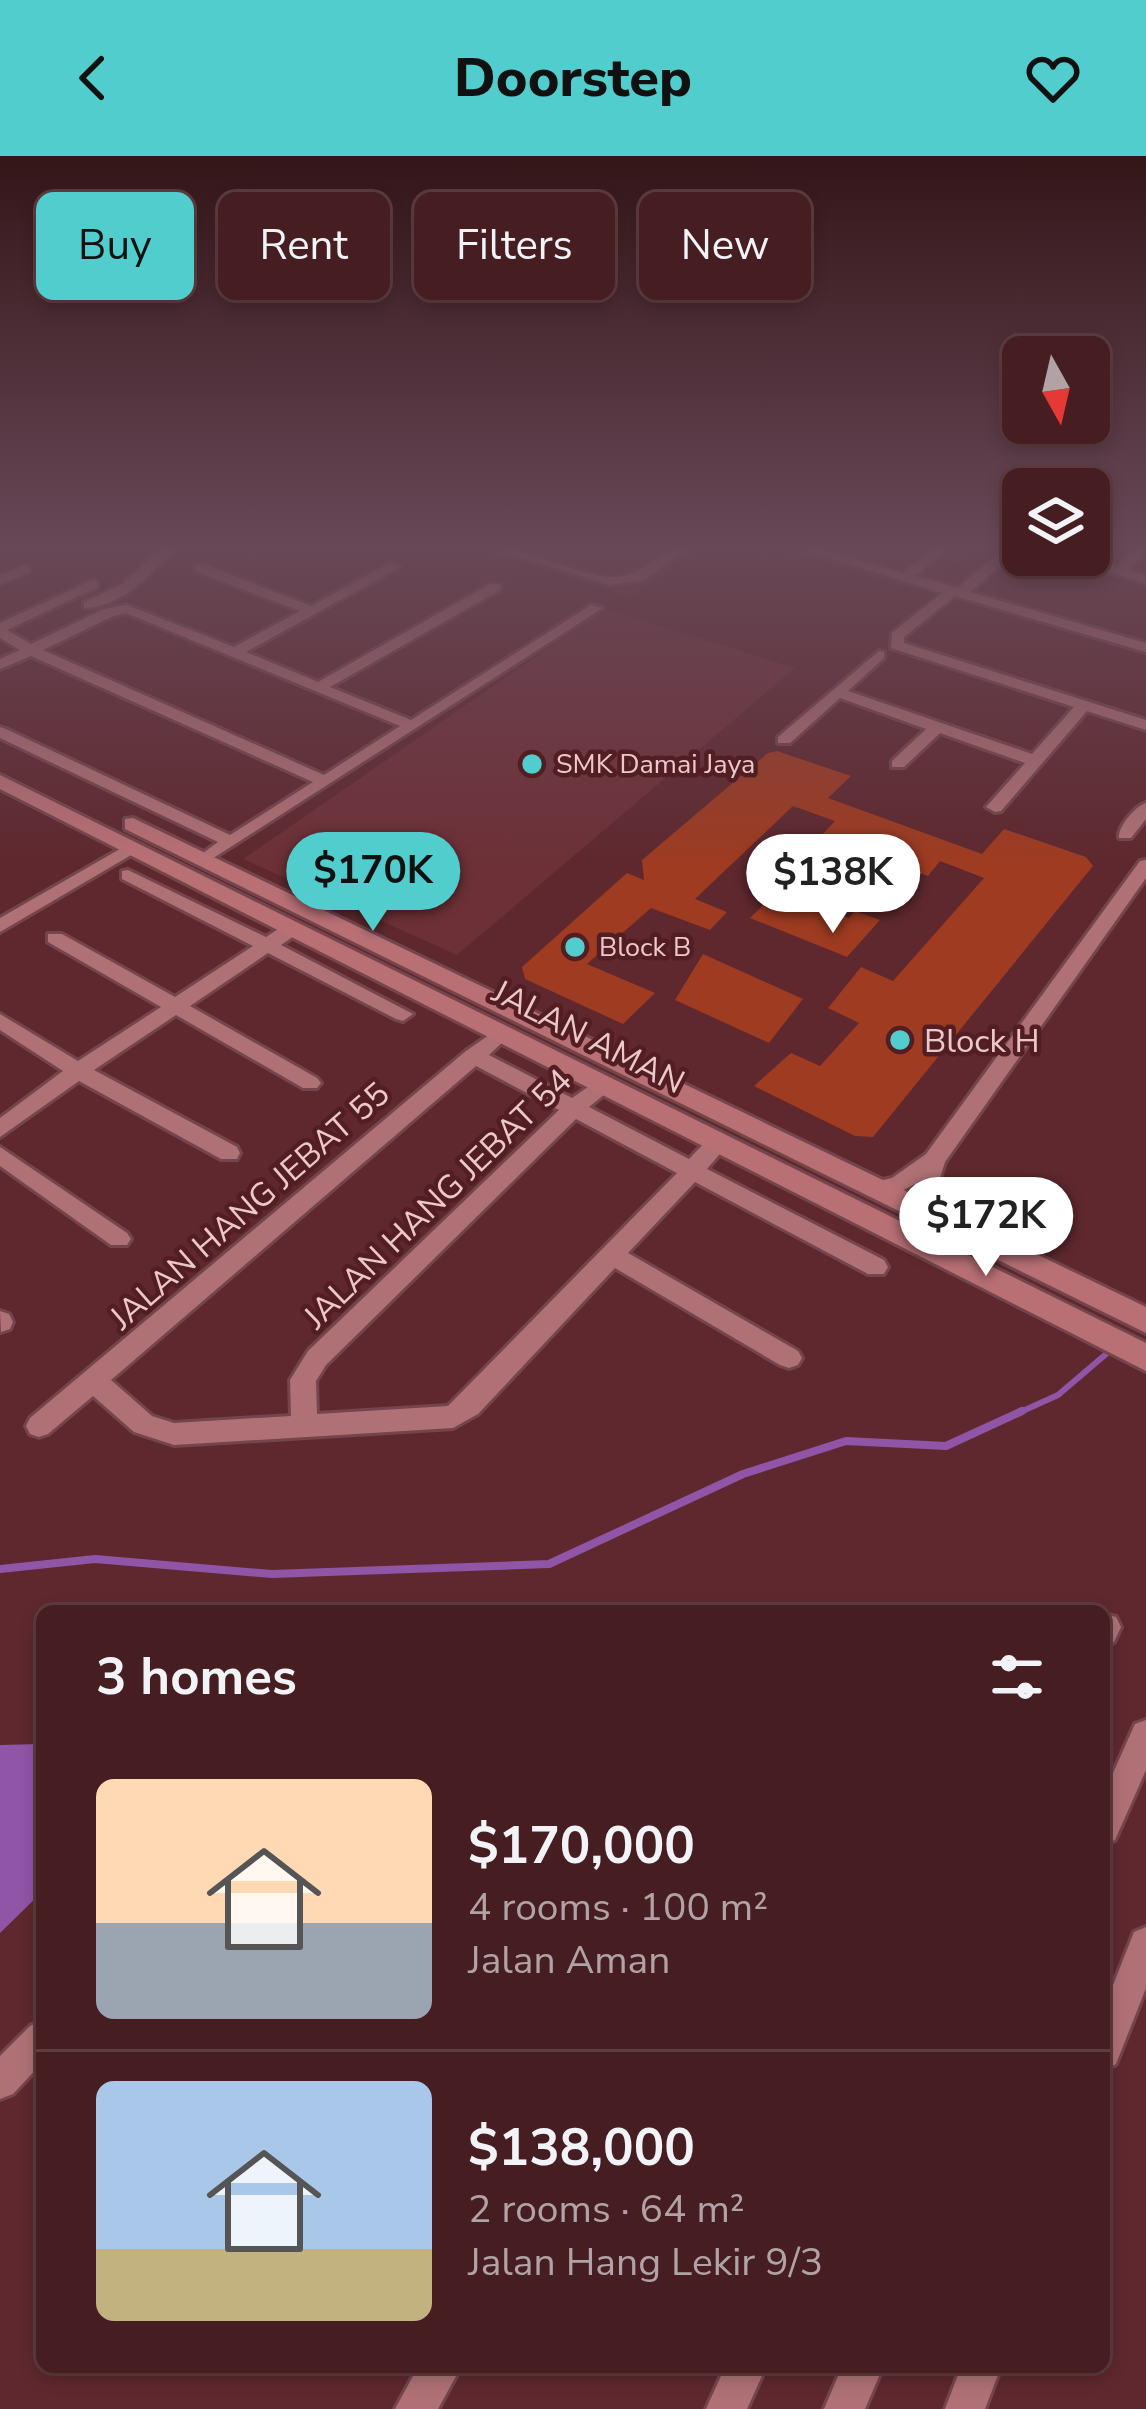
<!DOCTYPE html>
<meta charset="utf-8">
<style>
:root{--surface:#461e22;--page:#502b2f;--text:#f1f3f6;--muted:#b0a2a5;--line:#5e3c40;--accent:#52cdcd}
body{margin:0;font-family:"Nunito Sans",sans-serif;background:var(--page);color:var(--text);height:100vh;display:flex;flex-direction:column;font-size:45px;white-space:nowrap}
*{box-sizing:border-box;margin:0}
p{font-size:39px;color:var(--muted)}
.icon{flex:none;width:66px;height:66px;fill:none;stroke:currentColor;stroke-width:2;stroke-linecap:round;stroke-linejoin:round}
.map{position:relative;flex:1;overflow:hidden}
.panel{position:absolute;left:36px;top:1449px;width:1074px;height:768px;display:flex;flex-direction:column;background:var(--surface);border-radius:18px;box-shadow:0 6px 18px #0003,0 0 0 3px var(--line)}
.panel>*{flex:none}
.top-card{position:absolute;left:36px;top:36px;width:1074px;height:108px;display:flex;gap:24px}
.needle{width:78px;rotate:172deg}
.buttons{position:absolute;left:1002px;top:180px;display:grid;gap:24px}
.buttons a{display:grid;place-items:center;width:108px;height:108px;border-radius:18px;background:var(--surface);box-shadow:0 6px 18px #0003,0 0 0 3px var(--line);font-size:60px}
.price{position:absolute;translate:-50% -102px;padding:0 27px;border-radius:42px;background:#fff;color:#222;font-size:39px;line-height:78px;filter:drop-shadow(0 3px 6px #0008)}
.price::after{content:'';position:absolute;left:50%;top:72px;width:36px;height:27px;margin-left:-18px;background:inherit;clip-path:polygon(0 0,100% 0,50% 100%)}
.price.selected{background:var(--accent);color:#111}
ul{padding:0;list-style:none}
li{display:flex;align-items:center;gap:36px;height:300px;padding:0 60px}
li+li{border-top:3px solid var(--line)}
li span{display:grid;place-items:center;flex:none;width:336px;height:240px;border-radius:18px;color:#555}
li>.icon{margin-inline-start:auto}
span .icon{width:144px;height:144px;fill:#fffc;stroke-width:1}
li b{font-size:51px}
h2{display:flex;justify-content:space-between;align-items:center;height:144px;padding:0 60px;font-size:51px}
.chip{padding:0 42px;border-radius:18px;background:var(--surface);box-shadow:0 6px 18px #0003,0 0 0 3px var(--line);font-size:42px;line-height:108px}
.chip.selected{background:var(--accent);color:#111}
header{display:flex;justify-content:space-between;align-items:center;height:156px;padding:0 60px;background:var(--accent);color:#111;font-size:54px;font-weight:800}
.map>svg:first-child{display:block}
.built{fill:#6d3037}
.water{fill:#9055a7}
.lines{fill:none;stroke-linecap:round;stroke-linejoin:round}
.stream-far1{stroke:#9055a7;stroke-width:6}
.stream{stroke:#9055a7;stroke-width:8}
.building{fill:#9e3b21}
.minor-casing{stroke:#74454c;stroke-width:6}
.major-casing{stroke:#74454c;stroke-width:6}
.minor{fill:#af7175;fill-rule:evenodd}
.major{fill:#b87075;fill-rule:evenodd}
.poi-dot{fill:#52cdcd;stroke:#521e24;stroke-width:4.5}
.labels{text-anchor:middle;stroke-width:9;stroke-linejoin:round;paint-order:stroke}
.far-poi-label{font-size:27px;fill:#ebc8ca;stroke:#521e24;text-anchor:start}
.street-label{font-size:33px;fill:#ebc8ca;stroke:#521e24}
.poi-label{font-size:33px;fill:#ebc8ca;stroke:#521e24;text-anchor:start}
</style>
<header><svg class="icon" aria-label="back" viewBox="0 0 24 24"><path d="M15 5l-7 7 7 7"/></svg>Doorstep<svg class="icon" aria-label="heart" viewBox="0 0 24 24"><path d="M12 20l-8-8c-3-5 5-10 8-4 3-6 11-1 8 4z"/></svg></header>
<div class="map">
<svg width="1146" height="2253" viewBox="0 0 1146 2253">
<rect width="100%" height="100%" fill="#5e282e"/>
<g class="built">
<path d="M477 392H703L629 441Z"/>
<path d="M774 392H971L921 435Z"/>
<path d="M605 453 795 512 457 799 243 703Z"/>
</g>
<path class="water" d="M42 1588V1736L0 1777V1589Z"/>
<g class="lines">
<path class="stream-far1" d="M1016 1258 1058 1239 1112 1193"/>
<path class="stream" d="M0 1413 95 1403 272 1418 549 1408 743 1318 846 1285 946 1290 1022 1255"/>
</g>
<g class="building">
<path d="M777 595 851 620 828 642 982 698 1004 673 1086 701 1093 710 873 981 855 980 754 930 791 897 820 910 859 867 828 852 861 811 893 825 984 722 940 705 928 720 820 681 835 665 793 650 695 743 727 756 710 774 651 752 587 808 655 837 623 868 525 823 522 811 627 717 644 724 642 704 768 597Z"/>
<path d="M803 720 820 726 802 744 849 762 855 755 880 764 847 801 750 762 792 721Z"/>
<path d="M703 798 803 843 769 887 675 844Z"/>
</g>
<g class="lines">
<defs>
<g id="minor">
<path d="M161 392H176C153 417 120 452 84 452V446L123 428Z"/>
<path d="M491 392C533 392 570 418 610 421 642 423 658 392 688 392L644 424 609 429Z"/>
<path d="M797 392H818L903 417 934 392H949L915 420 958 432 1005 392H1020L970 436 1146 487V496L955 440 904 481V487L1146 564V574L1087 555 1001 655 995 656 986 651 1025 607 940 577 904 611H892V605L926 573 840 542 790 587H778V581L879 495 884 496V502L848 535 1032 598 1074 551 891 492 892 477 942 437Z"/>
<path d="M1136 392H1146V397L1128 414 1146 419V427L1048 399H1071L1116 411Z"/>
<path d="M390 407 402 410 246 496 318 526 490 428H500V434L330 531 411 564 591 449 603 452 204 708 195 703 218 686 0 582V571L6 573 230 679 313 626 31 500 0 513V503L20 494 0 482V467L93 424 98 425V431L7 474 31 488 104 453 127 449 234 491 300 455 195 415V409H205L311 450ZM126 457 400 570 324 619 43 494 113 460Z"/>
<path d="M24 409 29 410V416L0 428V419Z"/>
<path d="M1146 647V663L1131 682H1119C1117 672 1135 650 1146 647Z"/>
<path d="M132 686 141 691 138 695 0 776V762Z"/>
<path d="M1146 704V722L945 1006 936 1034 949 1062 945 1068H929L914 1034 915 1028 898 1037 870 1039 867 1033 870 1027 892 1022 926 998 1140 705Z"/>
<path d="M128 714 266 781 286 768H300V776L281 789 413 858 403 865 396 863 268 797 190 850 317 922 321 927 317 932H303L176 859 94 914 237 991 240 997 237 1003H221L79 925 0 981V962L63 915 0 874V858L78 905 161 851 48 786V778H62L175 841 253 790 122 723V715Z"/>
<path d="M502 870 512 877 489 899 572 942 598 924H612L616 929 589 951 689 1003 711 980H727L730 986 707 1013 884 1104 888 1111 884 1118H868L695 1026 628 1097 798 1195 802 1202 798 1209 789 1212 780 1209 615 1112 478 1258 453 1272 174 1289 134 1276 93 1240 48 1278 39 1281 30 1278 26 1270 30 1262 466 895ZM476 910 559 954 308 1195 290 1224 291 1260 174 1267 152 1260 111 1224ZM576 963 677 1017 448 1250 317 1258 316 1225 326 1209Z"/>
<path d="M0 991 127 1077 131 1083 127 1089H111L0 1010Z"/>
<path d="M0 1155 9 1158 13 1166 10 1173 1 1176Z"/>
<path d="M1104 1458 1116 1461 1121 1471 1114 1486 1104 1490Z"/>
<path d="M1146 1564V1614L1115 1684 1104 1689V1637L1135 1568Z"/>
<path d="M1146 1771V1832L1116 1908 1104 1914V1852L1134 1776Z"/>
<path d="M42 1864V1907L13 1938 0 1943V1900L30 1870Z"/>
<path d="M418 2211H461L438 2253H395Z"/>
<path d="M725 2211H766L747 2253H706Z"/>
<path d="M842 2211H883L865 2253H824Z"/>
<path d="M961 2211H1001L985 2253H945Z"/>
</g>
<g id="major">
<path d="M0 619 1146 1187V1215L0 633Z"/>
<path d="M133 662 1146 1151V1177L125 673V663Z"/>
</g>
</defs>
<use href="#minor" class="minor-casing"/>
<use href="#major" class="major-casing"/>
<use href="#minor" class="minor"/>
<use href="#major" class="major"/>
</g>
<linearGradient id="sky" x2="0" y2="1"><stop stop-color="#341619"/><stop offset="0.55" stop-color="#684857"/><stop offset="1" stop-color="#684857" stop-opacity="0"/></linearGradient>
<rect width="1146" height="707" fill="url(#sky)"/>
<g class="poi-dot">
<circle cx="532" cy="608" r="12"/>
<circle cx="575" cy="791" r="12"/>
<circle cx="900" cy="884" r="12"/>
</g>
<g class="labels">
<g class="far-poi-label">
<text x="556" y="617">SMK Damai Jaya</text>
<text x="599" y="800">Block B</text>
</g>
<g class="street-label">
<text transform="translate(589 880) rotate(27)" y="12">JALAN AMAN</text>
<text transform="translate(437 1042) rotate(-44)" y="12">JALAN HANG JEBAT 54</text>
<text transform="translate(249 1049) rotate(-41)" y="12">JALAN HANG JEBAT 55</text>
</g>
<g class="poi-label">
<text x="924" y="896">Block H</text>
</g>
</g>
</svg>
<div class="buttons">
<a><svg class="needle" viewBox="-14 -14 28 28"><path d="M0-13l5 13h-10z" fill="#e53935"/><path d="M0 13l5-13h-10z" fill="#b0a2a5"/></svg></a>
<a><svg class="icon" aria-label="layers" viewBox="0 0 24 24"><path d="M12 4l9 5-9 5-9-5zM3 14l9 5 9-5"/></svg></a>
</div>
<b class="price selected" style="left:373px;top:778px">$170K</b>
<b class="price" style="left:833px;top:780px">$138K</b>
<b class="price" style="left:986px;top:1123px">$172K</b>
<div class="top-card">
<a class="chip selected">Buy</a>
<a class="chip">Rent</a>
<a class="chip">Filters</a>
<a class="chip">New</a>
</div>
<section class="panel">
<h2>3 homes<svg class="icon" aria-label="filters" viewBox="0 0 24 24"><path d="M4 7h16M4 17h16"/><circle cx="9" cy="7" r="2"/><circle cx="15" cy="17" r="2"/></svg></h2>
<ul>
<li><span style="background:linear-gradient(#ffd9b3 60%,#9aa5b1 0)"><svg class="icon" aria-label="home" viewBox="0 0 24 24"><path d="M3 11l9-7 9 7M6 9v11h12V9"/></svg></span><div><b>$170,000</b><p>4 rooms · 100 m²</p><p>Jalan Aman</p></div></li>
<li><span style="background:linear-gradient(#a9c7e8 70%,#c2b280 0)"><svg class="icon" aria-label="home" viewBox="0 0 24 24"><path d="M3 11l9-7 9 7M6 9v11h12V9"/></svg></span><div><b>$138,000</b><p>2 rooms · 64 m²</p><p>Jalan Hang Lekir 9/3</p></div></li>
</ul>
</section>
</div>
